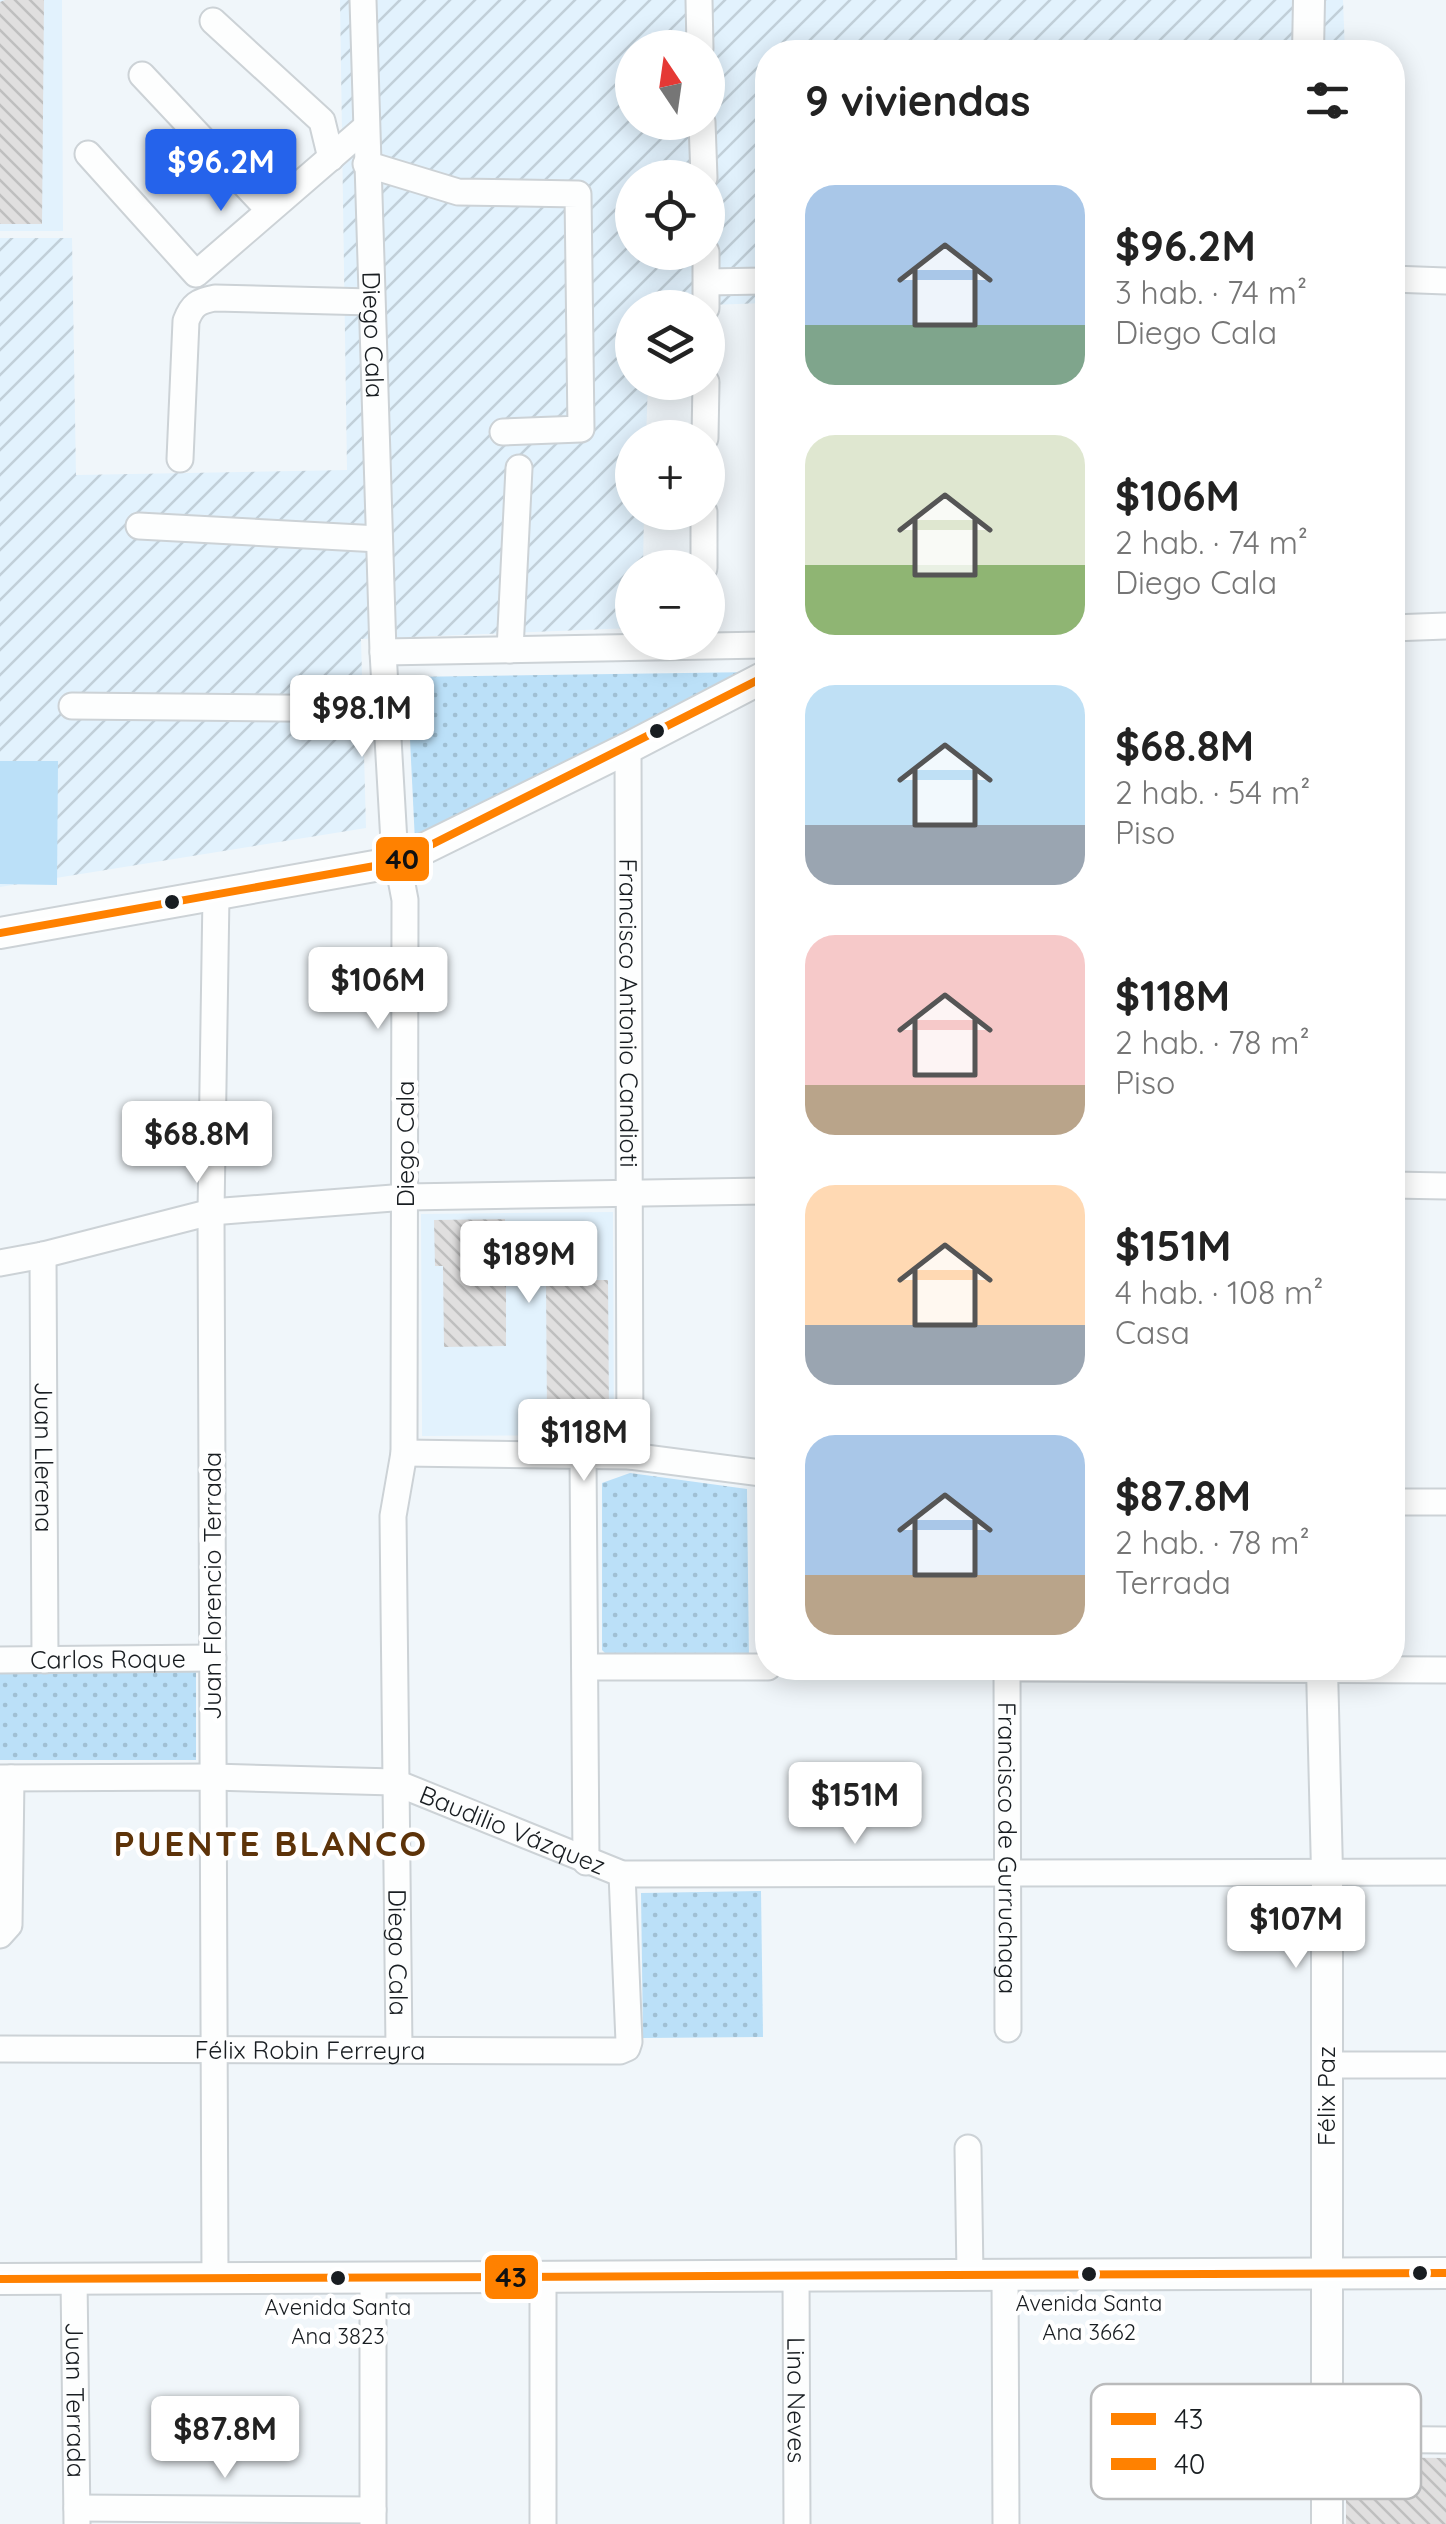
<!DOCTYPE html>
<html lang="es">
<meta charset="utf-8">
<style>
:root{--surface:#fff;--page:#f6f6f6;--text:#222;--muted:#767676;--accent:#2563eb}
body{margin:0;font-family:Quicksand,sans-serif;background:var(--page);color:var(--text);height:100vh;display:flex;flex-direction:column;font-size:38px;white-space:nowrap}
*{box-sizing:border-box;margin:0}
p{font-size:32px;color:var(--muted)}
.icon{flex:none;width:55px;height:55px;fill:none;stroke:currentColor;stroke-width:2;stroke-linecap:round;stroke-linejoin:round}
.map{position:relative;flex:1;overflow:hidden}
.side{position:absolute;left:755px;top:40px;width:650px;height:1640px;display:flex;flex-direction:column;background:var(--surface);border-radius:40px;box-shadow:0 5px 25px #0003}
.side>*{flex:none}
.needle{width:65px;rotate:347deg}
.buttons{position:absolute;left:615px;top:30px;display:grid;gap:20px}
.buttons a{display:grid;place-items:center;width:110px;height:110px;border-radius:50%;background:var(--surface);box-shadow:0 5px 25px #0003;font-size:50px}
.price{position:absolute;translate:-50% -85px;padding:0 22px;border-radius:10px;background:#fff;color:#222;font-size:32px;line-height:65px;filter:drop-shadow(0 2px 5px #0008)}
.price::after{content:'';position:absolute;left:50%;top:60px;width:30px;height:22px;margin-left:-15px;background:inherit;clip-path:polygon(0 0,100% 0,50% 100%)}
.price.on{background:var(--accent);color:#fff}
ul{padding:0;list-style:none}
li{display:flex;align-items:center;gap:30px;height:250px;padding:0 50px}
li span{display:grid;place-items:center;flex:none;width:280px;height:200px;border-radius:30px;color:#555}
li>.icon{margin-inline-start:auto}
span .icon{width:120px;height:120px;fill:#fffc;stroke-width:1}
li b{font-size:42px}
h2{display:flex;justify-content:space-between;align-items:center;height:120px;padding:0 50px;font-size:42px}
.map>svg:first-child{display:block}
.built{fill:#e2f2fd}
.industrial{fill:url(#industrial-furrows);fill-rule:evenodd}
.grass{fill:#bbe0f8}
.park{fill:url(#park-dots)}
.building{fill:url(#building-back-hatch)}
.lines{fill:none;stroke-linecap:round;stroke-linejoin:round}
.minor-casing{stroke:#ccd2d6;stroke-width:29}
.major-casing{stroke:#ccd2d6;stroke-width:34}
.minor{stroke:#fdfefe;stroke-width:25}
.major{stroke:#fdfefe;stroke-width:30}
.bus-1-casing{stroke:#fff;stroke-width:15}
.bus-2-casing{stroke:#fff;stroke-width:15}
.bus-1{stroke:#ff8100;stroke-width:8}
.bus-2{stroke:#ff8100;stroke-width:8}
.bus-dot{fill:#181d21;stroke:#fff;stroke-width:4}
.labels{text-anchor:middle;stroke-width:9;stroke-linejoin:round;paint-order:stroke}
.bus-label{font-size:22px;fill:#181d21;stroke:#fff}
.street-label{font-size:25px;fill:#181d21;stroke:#fff}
.district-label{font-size:35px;font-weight:bold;letter-spacing:2.5px;fill:#5d3309;stroke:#fff}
.key{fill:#fff;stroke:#babbbc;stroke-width:2.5}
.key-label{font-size:28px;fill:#181d21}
.line-badge{stroke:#fff;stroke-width:4}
.pale-badge-label{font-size:28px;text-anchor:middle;font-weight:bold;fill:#111}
</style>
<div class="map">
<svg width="1446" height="2524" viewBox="0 0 1446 2524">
<defs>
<pattern id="industrial-furrows" width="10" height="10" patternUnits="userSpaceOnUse" patternTransform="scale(2.5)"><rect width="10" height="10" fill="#e2f2fd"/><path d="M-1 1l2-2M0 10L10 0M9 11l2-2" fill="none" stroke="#c1cfd9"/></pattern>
<pattern id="park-dots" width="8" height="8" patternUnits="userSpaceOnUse" patternTransform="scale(2.5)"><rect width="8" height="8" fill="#bbe0f8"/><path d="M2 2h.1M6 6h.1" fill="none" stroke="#a0c0d4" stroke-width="1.8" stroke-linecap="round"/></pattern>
<pattern id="building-back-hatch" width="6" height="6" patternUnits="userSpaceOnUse" patternTransform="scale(2.5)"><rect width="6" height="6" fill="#e0dfdf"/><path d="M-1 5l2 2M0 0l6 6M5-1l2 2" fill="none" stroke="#bfbfbf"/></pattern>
</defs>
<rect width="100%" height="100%" fill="#f0f6fa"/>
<g class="built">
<path d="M0 0H62L63 231H0Z"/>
<path d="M613 1212 614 1435 422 1436 421 1214Z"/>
</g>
<path class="industrial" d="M340 0H1343L1345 52H768L767 303 632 308V382L648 383 646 437 632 438V512L644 513 643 567 632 568V628L361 639 366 828 0 887V238H72L76 475 347 470ZM632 48H708V122H632ZM632 178H708V252H632Z"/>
<path class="grass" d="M0 761H58L57 885 0 884Z"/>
<g class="park">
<path d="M755 672 415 842 407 677Z"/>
<path d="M630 1473 747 1489 749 1662 613 1661 602 1650V1483Z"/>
<path d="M196 1670V1760H0V1671Z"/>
<path d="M761 1891 763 2037 643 2038 641 1893Z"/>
</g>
<g class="building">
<path d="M5 0H44L42 224H0V2Z"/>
<path d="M505 1219V1245L592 1244V1280H608L609 1414 547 1415 546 1280 506 1281V1346L444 1347 443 1266H435L434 1220Z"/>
<path d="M1346 2457 1446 2458V2524H1346Z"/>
</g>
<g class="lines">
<defs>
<g id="minor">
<path id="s1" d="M363 0 383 652 394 842 405 900 404 1453 393 1516 399 2048"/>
<path d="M699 0 700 48"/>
<path d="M213 21 322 121 331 158"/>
<path d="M142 75 268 209"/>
<path d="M702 122 704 178"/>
<path d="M88 154 196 274 365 128"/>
<path d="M366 164 458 192 578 194 581 429 503 432"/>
<path d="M706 252V308"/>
<path d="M1392 279 1446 281"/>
<path d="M707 282 768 281"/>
<path d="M705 438 706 382"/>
<path d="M180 459 186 321C192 305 198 301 215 298L371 302"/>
<path d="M139 526 379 539"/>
<path d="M704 568V512"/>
<path d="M1392 628 1446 626"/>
<path d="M510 650 519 468"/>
<path d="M383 652 768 645"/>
<path d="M72 706 387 709"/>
<path id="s2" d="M628 748 630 1456"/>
<path d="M1392 1185 1446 1186"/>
<path id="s3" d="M43 1255 45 1660"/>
<path d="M0 1263 43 1255 211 1212 406 1197 768 1191"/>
<path d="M404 1453 630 1456 768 1474"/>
<path d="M583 1456 586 1862"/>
<path d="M1392 1502H1446"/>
<path id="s4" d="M0 1660 213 1658"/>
<path d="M585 1667H768"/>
<path id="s5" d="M1007 1668 1008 2029"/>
<path d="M1012 1668 1446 1670"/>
<path id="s6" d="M0 1778 213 1777 394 1782 622 1874 1446 1872"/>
<path d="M0 1935 9 1925 11 1778"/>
<path id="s7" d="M0 2049 620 2051 627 2048 629 2042 622 1874"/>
<path d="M1326 2065H1446"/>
<path d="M968 2148 970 2274"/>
<path d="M1005 2274 1006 2524"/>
<path id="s8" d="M796 2275 797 2524"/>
<path d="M543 2276V2524"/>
<path d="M373 2277V2524"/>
<path id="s9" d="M74 2278 77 2523"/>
<path d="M215 2278 211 1212 216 895"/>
<path d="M1327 2439 1446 2440"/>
<path d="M77 2508 373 2510"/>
</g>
<g id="major">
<path d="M1308 52 1309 0"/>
<path d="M0 933 397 862 628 748 768 675"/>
<path d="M1322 1668 1327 1871V2524"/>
<path d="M0 2279 1446 2273"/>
</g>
</defs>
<use href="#minor" class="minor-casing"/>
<use href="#major" class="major-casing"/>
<use href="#minor" class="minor"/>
<use href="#major" class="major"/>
<defs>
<path id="bus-1" d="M0 2279 1446 2273"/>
<path id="bus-2" d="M0 933 397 862 768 675"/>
</defs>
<use href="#bus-1" class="bus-1-casing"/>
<use href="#bus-2" class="bus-2-casing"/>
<use href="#bus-1" class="bus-1"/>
<use href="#bus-2" class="bus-2"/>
</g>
<g class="bus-dot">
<circle cx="657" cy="731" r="9"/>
<circle cx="172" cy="902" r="9"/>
<circle cx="1420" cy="2273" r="9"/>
<circle cx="1089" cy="2274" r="9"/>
<circle cx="338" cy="2278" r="9"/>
</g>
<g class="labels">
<g class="bus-label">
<text x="1089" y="2311">Avenida Santa<tspan x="1089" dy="29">Ana 3662</tspan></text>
<text x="338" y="2315">Avenida Santa<tspan x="338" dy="29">Ana 3823</tspan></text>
</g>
<g class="street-label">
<text dy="9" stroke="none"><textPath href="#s1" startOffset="335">Diego Cala</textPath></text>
<text dy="9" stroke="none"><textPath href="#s2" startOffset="265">Francisco Antonio Candioti</textPath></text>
<text transform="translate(405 1144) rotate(-90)" y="9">Diego Cala</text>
<text dy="9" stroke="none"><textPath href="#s3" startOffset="202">Juan Llerena</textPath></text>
<text transform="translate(212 1586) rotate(-90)" y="9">Juan Florencio Terrada</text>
<text dy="9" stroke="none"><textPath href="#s4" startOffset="108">Carlos Roque</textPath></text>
<text dy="9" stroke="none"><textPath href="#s6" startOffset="522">Baudilio Vázquez</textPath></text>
<text dy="9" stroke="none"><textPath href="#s5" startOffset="180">Francisco de Gurruchaga</textPath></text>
<text dy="9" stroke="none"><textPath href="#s1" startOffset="1955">Diego Cala</textPath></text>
<text dy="9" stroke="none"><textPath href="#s7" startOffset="310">Félix Robin Ferreyra</textPath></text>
<text transform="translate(1326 2096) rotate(-90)" y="9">Félix Paz</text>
<text dy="9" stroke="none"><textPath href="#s8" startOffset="125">Lino Neves</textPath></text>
<text dy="9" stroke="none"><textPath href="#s9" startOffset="122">Juan Terrada</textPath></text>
</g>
<g class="district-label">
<text x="271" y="1856">PUENTE BLANCO</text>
</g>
</g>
<rect x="1091" y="2384" width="330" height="115" rx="15" class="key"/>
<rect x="1111" y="2413" width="45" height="12" fill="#ff8100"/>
<rect x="1111" y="2458" width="45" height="12" fill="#ff8100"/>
<g class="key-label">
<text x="1174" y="2429">43</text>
<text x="1174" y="2474">40</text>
</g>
<g class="line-badge">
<rect x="374" y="835" width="57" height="48" rx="10" fill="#ff8100"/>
<rect x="483" y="2253" width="57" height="48" rx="10" fill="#ff8100"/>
</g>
<g class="pale-badge-label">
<text x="402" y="869">40</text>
<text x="511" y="2287">43</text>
</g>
</svg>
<div class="buttons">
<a><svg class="needle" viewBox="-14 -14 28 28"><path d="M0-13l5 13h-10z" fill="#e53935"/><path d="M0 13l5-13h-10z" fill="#767676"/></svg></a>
<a><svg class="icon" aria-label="locate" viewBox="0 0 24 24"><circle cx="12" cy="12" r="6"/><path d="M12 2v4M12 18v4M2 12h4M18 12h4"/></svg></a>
<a><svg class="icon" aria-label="layers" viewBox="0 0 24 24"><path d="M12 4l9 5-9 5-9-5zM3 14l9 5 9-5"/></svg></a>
<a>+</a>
<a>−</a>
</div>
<b class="price on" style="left:221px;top:214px">$96.2M</b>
<b class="price" style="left:362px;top:760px">$98.1M</b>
<b class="price" style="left:378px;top:1032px">$106M</b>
<b class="price" style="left:197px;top:1186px">$68.8M</b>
<b class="price" style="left:529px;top:1306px">$189M</b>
<b class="price" style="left:584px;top:1484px">$118M</b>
<b class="price" style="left:855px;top:1847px">$151M</b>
<b class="price" style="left:1296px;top:1971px">$107M</b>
<b class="price" style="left:225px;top:2481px">$87.8M</b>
<section class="side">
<h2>9 viviendas<svg class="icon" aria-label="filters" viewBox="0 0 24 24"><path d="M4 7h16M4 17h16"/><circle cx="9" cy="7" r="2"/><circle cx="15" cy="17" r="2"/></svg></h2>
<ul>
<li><span style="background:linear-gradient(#a9c7e8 70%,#7fa58c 0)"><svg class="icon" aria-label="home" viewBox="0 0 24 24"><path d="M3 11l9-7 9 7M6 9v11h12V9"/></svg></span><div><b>$96.2M</b><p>3 hab. · 74 m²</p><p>Diego Cala</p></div></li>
<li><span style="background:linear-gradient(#dfe7d0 65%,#8fb573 0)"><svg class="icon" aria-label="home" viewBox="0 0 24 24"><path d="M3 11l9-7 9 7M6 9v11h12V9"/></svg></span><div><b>$106M</b><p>2 hab. · 74 m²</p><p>Diego Cala</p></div></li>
<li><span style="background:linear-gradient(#bfe0f5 70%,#9aa5b1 0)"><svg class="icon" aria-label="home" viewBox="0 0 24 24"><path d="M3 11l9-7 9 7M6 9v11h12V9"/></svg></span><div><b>$68.8M</b><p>2 hab. · 54 m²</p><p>Piso</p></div></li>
<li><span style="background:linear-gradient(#f6c9c9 75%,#b9a48a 0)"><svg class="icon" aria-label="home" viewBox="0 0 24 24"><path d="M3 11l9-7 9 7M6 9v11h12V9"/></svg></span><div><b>$118M</b><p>2 hab. · 78 m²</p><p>Piso</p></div></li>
<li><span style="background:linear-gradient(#ffd9b3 70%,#9aa5b1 0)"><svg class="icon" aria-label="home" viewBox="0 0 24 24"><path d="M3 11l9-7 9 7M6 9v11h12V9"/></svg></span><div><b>$151M</b><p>4 hab. · 108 m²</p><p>Casa</p></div></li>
<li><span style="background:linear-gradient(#a9c7e8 70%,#b9a48a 0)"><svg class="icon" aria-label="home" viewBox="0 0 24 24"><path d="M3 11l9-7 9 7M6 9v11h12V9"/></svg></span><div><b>$87.8M</b><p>2 hab. · 78 m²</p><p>Terrada</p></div></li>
</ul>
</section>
</div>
